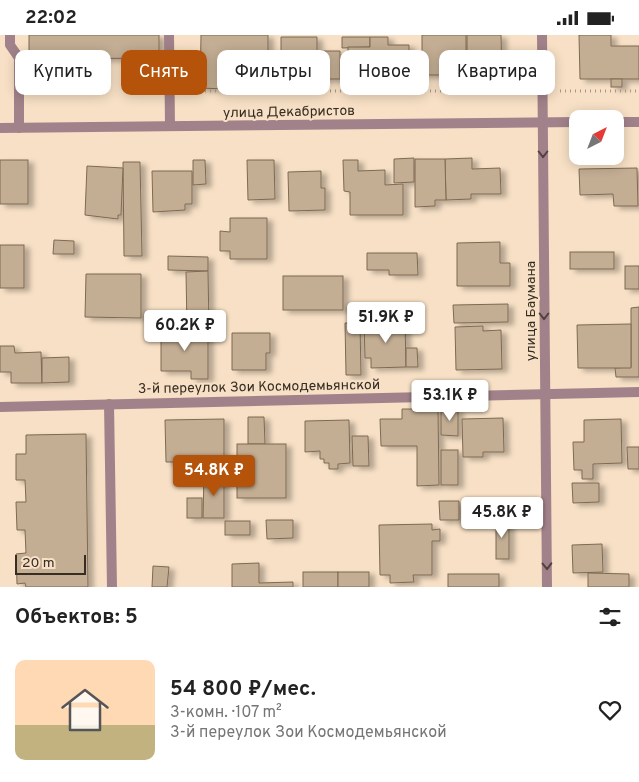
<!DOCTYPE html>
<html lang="ru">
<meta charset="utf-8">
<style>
:root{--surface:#fff;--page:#f2f2f2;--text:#222;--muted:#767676;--line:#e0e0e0;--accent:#b45309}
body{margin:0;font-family:Overpass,sans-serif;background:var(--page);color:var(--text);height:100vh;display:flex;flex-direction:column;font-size:19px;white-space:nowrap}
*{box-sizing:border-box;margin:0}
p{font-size:16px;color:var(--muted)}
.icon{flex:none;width:28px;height:28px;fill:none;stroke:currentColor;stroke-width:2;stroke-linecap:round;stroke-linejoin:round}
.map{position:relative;height:552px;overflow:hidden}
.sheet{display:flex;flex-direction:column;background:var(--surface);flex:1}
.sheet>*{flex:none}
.banner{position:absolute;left:15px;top:15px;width:610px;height:45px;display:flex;gap:10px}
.needle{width:32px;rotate:42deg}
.fabs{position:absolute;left:569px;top:75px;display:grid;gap:10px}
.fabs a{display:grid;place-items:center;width:55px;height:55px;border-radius:10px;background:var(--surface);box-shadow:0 2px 12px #0003;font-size:25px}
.scale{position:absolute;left:15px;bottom:12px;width:71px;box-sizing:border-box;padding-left:5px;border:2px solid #362d23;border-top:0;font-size:14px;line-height:18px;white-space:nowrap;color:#362d23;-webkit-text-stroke:4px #f7e0c5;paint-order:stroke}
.price{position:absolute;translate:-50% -42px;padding:0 11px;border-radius:5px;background:#fff;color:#222;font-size:16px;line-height:32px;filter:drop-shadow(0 1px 2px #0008)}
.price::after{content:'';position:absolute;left:50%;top:30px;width:15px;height:11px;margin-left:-8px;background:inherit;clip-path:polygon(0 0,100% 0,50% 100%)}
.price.on{background:var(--accent);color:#fff}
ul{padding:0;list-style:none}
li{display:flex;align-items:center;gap:15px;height:125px;padding:0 15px}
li+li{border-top:1px solid var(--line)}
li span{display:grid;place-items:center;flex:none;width:140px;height:100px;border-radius:10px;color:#555}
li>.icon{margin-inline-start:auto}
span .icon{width:60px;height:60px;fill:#fffc;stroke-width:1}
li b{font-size:21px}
h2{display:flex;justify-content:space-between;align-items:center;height:60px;padding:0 15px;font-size:21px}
.tag{padding:0 18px;border-radius:10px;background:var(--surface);box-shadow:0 2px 12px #0003;font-size:18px;line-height:45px}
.tag.on{background:var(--accent);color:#fff}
.status{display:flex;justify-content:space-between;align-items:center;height:35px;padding:0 25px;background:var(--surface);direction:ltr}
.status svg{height:14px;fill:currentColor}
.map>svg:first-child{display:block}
.building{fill:#c3ad93;stroke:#7e6a52;filter:url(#shadow)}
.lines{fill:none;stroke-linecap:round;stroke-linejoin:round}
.path{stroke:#a99884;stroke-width:3;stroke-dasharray:1 4;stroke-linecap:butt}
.lane{stroke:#a2828a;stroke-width:10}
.street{stroke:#a2828a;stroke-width:10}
.oneway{stroke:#51423d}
.labels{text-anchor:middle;stroke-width:4;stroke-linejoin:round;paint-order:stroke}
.street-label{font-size:14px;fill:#362d23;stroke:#f7e0c5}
</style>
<div class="status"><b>22:02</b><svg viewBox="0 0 49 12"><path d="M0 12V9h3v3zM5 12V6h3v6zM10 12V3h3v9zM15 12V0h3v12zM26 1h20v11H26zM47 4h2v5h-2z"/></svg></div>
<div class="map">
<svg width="639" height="552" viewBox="0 0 639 552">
<defs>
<filter id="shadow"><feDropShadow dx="5.5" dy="3" stdDeviation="2.5" flood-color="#0004"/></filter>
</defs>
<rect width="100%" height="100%" fill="#f7e0c5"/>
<g class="building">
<path d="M29 0H159V23L29 24Z"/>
<path d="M201 0H268V38L261 43H254L246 37H226L225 54 200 53Z"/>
<rect x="422" y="0" width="44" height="40"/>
<path d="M467 0H501L502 42 467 43Z"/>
<path d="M579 0H611V11H639V44H580Z"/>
<path d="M281 2H317V16H340V44H298L297 17H281Z"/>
<path d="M342 2H370V12L342 13Z"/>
<path d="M370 2H388V10H409V45H348V12H370Z"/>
<rect x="611" y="44" width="11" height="8"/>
<path d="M414 123V147L394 148V124Z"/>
<path d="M472 123V134L500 133 501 159H471V164L446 165 445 124Z"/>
<path d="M415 124H445L446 165H435V171L415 172Z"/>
<rect x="0" y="125" width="28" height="44"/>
<path d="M193 125H205L206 149 193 150Z"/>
<path d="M247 125H274L275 164 248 165Z"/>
<path d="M343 125H358V136L385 135V150L403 149V180H350V157L344 156Z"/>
<path d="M123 127H140L142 221H124Z"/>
<path d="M87 131 123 133 121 180H118V184L85 180Z"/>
<path d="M637 133 638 171H614L613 159 580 160 579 134Z"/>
<path d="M152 136H192V169H185V175L153 177Z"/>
<path d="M321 136V153H325V175L289 176 288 137Z"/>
<path d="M230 183H267V224H230V216H220V196L230 197Z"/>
<path d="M54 205 74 206V219H53Z"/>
<path d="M500 207V228H510V251H457V208Z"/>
<rect x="0" y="210" width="24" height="43"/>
<rect x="570" y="217" width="44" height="17"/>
<path d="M367 218H417L418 240H389V235H367Z"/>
<path d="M168 221 208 222V236L168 235Z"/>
<rect x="625" y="231" width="14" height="23"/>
<path d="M208 236 209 293 187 294 186 237Z"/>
<path d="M86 239H141V283L85 282Z"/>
<rect x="283" y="241" width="60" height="34"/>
<path d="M508 269V287L454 288 453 270Z"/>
<path d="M639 272V342H616L615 333 631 332V273Z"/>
<path d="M405 287 406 332 371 333V323H365L364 288Z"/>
<path d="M345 288H360L361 340H346Z"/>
<path d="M631 289V333H578L577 290Z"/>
<path d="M483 291V296L501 295 502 334 456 335 455 292Z"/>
<path d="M161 295H208V344H191V336H161Z"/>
<path d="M232 298H270V318H266V335H232Z"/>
<path d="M0 311H14L15 318 41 317 42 348H11V337H0Z"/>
<path d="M406 313H417L418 332H406Z"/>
<path d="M69 322V347L42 348V323Z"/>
<path d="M402 374H438L439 450 417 451V411H381L380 384H402Z"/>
<path d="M441 374H458V401L441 400Z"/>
<path d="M248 382H264L265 409H248Z"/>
<path d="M503 383 504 417H483V422H463L462 384Z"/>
<path d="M224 384V438H205V432H193V427H166L165 385Z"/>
<path d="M621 384 622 428 593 429V444H582V435H574L573 407H584V385Z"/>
<path d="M349 385 350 428 338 429V434H329V428H324V424H320V416L305 417V386Z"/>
<path d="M86 399 88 552H26L25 548 17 549 16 519 26 518 25 495H17L16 467H26L25 445H16V419H26V400Z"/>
<path d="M352 401H368L369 431H353Z"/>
<rect x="237" y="409" width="49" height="54"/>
<path d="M627 412H639V434H628Z"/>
<rect x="441" y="415" width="17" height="35"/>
<path d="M204 440H224V483H203Z"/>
<path d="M572 448H599V467L573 468Z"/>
<rect x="187" y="463" width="15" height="20"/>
<path d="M439 466H459V485H440Z"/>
<path d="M266 485H293V503L267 504Z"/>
<rect x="496" y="485" width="13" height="39"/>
<rect x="225" y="486" width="25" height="14"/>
<path d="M432 489V495L440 494V506H432V540H413L414 547 390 548V540H380L379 490Z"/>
<path d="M602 509 603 537 573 538 572 510Z"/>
<path d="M259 528V548L293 547V552H232V529Z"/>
<path d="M153 531 169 532 167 552H152Z"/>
<rect x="303" y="537" width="35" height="15"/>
<rect x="338" y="537" width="31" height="15"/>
<path d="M588 538 629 539V552H588Z"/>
<rect x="448" y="539" width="51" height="13"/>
</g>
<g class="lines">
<g class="path">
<path d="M185 56H526"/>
<path d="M560 56H639"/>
</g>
<g class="lane">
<path d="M10 0V10L19 23V93"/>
<path d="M169 0 170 91"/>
<path d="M109 369 112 552"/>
</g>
<g class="street">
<path d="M542 0 547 552"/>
<path d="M615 87H639"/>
<path d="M0 93 578 87"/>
<path d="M0 372 639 357"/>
</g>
</g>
<defs><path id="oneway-chevron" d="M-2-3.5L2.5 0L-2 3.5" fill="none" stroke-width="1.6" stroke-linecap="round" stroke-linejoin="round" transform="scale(1.25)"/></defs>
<g class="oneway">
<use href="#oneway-chevron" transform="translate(543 119) rotate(90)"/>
<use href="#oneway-chevron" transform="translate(544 281) rotate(90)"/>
<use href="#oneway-chevron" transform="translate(547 531) rotate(89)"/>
</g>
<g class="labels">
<g class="street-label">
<text transform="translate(289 76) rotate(-1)" y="5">улица Декабристов</text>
<text transform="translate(530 276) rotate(-90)" y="5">улица Баумана</text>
<text transform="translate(259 351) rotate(-1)" y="5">3-й переулок Зои Космодемьянской</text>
</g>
</g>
</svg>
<div class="fabs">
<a><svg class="needle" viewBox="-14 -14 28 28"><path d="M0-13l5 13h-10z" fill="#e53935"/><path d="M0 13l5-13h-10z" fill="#767676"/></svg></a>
</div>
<div class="scale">20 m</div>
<b class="price" style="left:386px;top:309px">51.9K ₽</b>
<b class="price" style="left:185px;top:317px">60.2K ₽</b>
<b class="price" style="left:450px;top:387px">53.1K ₽</b>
<b class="price on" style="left:214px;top:462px">54.8K ₽</b>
<b class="price" style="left:502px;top:504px">45.8K ₽</b>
<div class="banner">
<a class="tag">Купить</a>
<a class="tag on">Снять</a>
<a class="tag">Фильтры</a>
<a class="tag">Новое</a>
<a class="tag">Квартира</a>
</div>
</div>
<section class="sheet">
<h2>Объектов: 5<svg class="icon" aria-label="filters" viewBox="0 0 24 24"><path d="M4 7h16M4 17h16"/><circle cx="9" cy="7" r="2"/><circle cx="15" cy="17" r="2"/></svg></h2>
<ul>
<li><span style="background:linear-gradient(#ffd9b3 65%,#c2b280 0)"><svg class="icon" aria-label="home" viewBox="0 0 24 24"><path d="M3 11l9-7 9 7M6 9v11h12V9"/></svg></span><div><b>54 800 ₽/мес.</b><p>3-комн. · 107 m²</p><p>3-й переулок Зои Космодемьянской</p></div><svg class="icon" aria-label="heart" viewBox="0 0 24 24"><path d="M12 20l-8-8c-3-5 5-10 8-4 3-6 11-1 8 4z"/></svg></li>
</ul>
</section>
